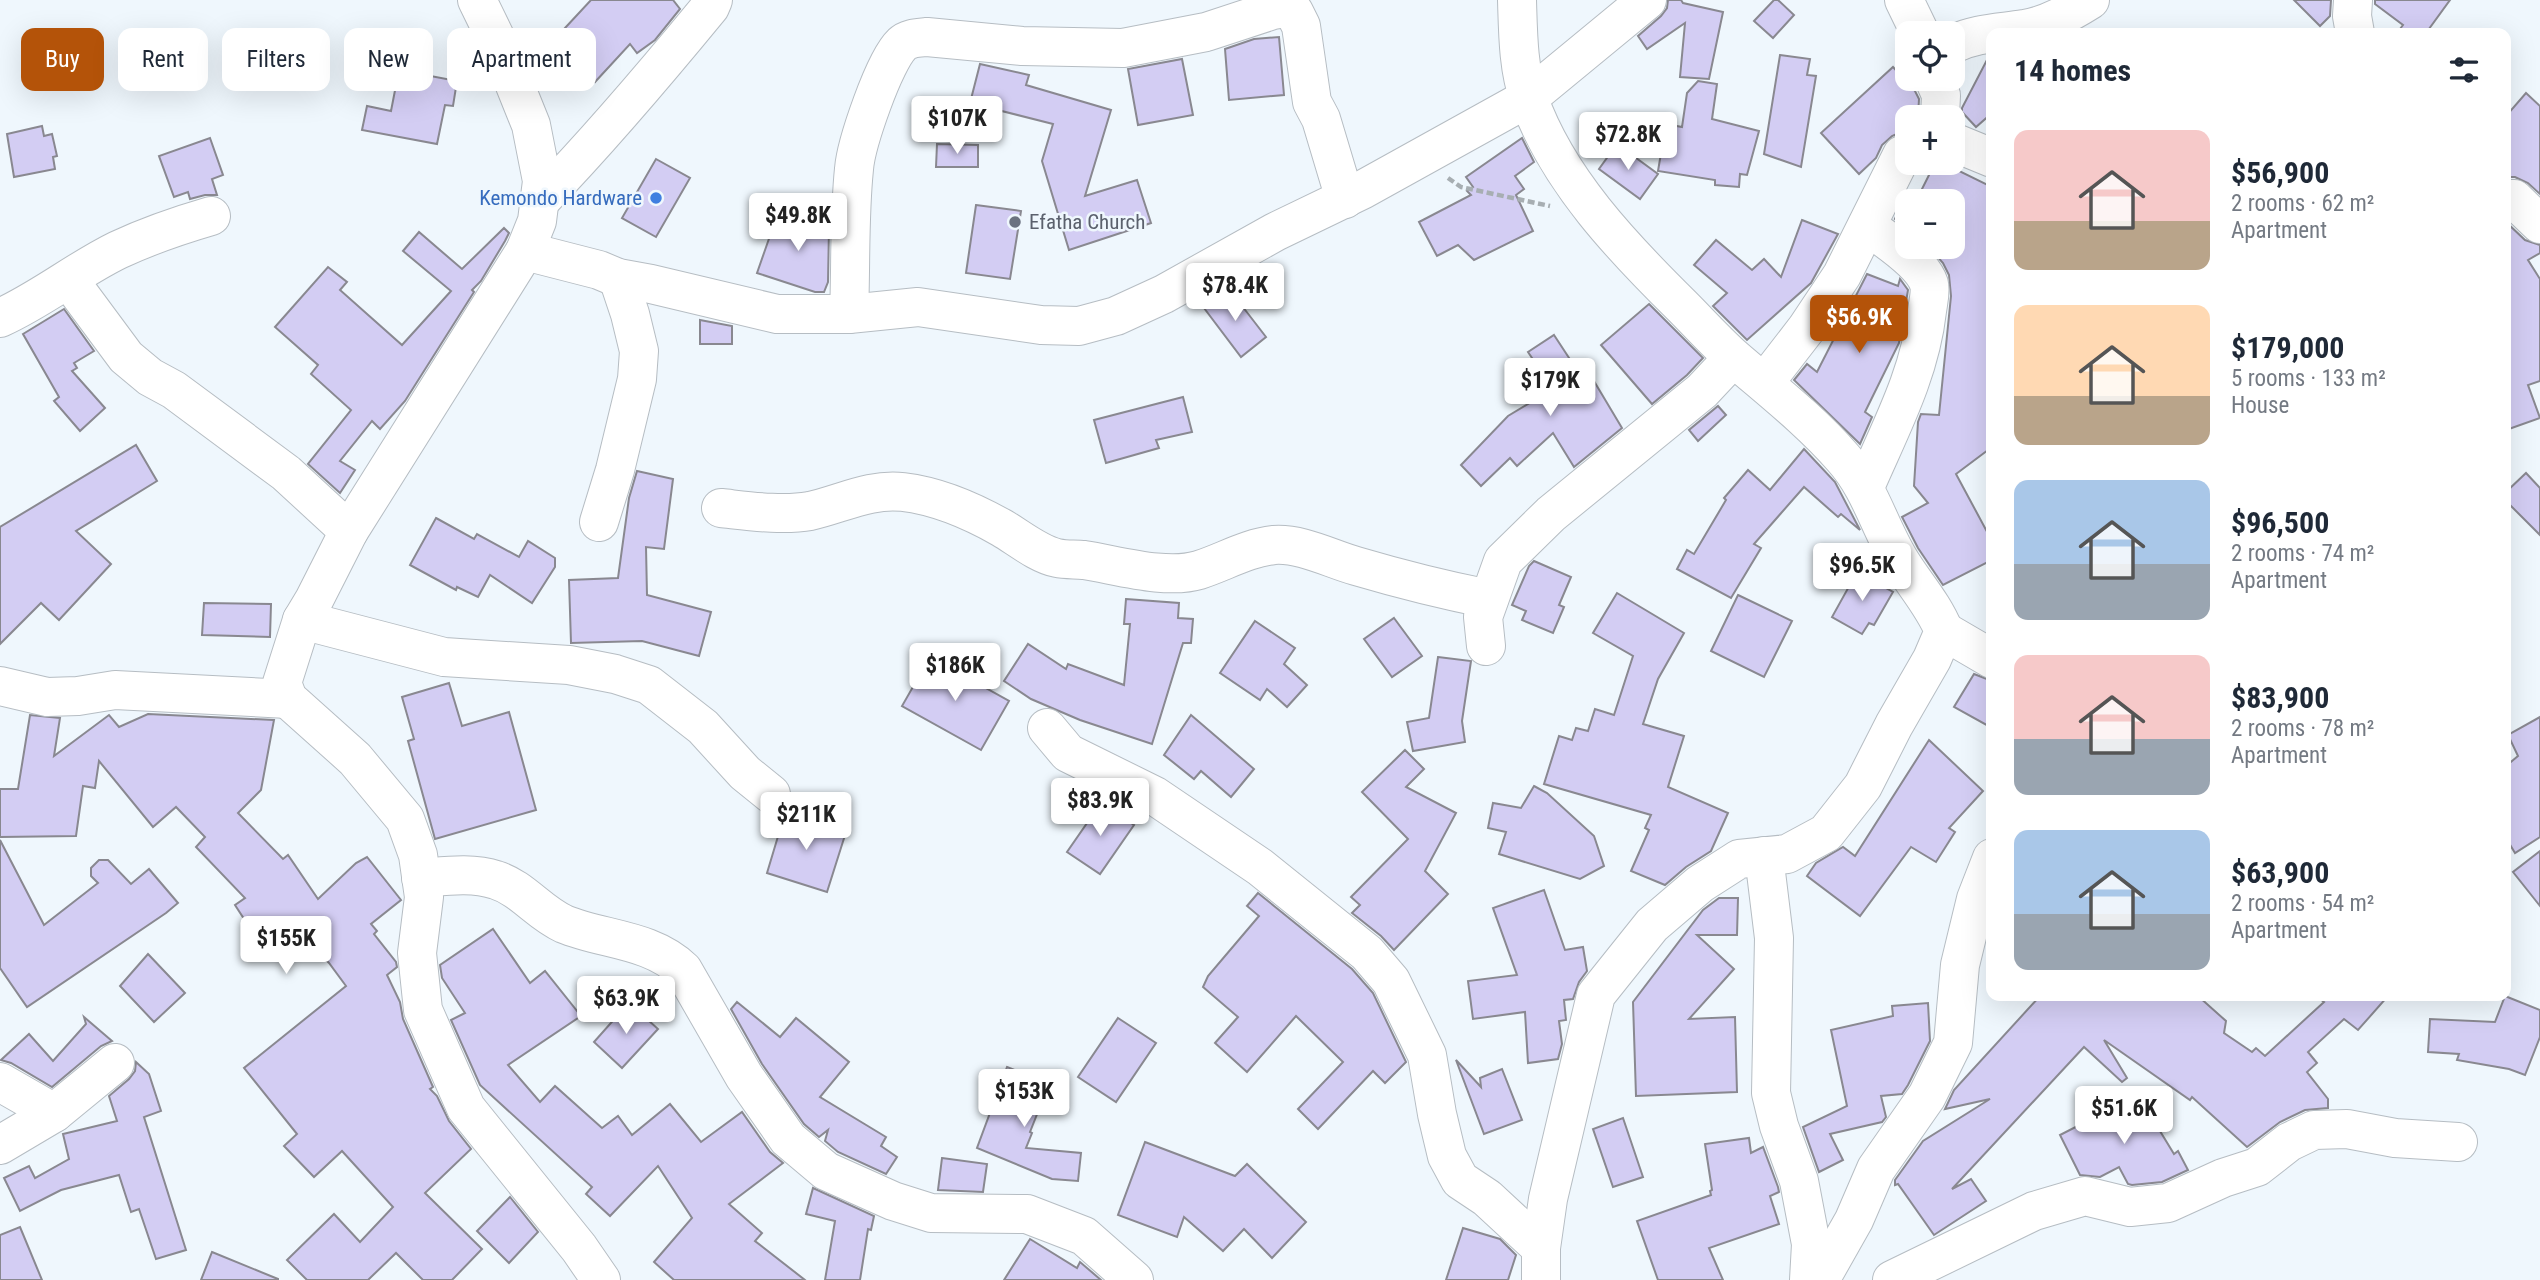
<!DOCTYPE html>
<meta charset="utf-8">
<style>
:root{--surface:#fff;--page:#f6f6f7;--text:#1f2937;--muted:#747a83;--accent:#b45309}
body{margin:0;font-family:"Roboto Condensed",sans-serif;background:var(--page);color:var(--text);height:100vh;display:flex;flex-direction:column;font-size:26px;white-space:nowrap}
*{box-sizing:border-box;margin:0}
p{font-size:23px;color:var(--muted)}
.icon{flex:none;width:38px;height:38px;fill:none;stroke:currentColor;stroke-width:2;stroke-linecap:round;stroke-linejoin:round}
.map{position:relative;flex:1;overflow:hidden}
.panel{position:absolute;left:1986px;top:28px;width:525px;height:973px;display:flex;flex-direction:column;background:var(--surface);border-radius:14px;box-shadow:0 7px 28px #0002}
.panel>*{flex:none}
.hud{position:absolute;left:21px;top:28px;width:665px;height:63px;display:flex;gap:14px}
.controls{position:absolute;left:1895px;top:21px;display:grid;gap:14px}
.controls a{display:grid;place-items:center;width:70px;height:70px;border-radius:14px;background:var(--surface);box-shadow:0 7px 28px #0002;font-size:35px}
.price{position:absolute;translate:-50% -60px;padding:0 16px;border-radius:7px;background:#fff;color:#222;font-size:23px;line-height:46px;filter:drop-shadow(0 2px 4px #0008)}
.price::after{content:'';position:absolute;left:50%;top:42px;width:21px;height:16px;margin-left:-10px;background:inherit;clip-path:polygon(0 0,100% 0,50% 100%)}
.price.current{background:var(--accent);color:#fff}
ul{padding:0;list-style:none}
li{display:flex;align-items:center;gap:21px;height:175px;padding:0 28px}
li span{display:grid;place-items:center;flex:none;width:196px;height:140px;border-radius:14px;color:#555}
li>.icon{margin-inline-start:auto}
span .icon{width:84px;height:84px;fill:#fffc;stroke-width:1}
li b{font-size:30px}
h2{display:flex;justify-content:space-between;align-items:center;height:84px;padding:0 28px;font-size:30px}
.pill{padding:0 24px;border-radius:14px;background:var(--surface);box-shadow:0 7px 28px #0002;font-size:24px;line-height:63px}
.pill.current{background:var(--accent);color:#fff}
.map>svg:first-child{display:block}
.building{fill:#d3cdf3;stroke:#898890;stroke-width:2}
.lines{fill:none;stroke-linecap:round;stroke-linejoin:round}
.minor-casing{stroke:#b6bdc3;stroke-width:40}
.path{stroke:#a7aeb2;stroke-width:4.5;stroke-dasharray:7 3.5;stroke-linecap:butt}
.minor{stroke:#fff;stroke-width:38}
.shop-dot{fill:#3f7fe0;stroke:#eff7fd;stroke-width:2.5}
.worship-dot{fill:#6b7280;stroke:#eff7fd;stroke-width:2.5}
.labels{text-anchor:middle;stroke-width:5;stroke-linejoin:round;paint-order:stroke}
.shop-label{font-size:21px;fill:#366cbe;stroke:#eff7fd;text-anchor:end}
.worship-label{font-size:21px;fill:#5b616d;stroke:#eff7fd;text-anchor:start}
</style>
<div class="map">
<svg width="2540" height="1280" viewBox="0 0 2540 1280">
<rect width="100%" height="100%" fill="#eff7fd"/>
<g class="building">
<path d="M591 0H673L680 9 655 40 637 53 630 44 595 82 552 42Z"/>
<path d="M1668 0H1681L1683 3 1723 12 1709 79 1680 77 1685 23 1647 49 1638 36 1661 16 1667 8Z"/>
<path d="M1774 0H1778L1794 15 1773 38 1754 21Z"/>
<path d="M2294 0H2331L2330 16 2320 26Z"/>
<path d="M2375 0H2450L2426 33H2397L2403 25 2375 4Z"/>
<path d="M1279 37 1284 95 1229 100 1225 49 1254 39Z"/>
<path d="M1780 55 1810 59 1807 75 1816 76 1801 167 1764 154Z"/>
<path d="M1992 55V113L1976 127 1962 112V108L1989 56Z"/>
<path d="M1182 59 1193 115 1138 125 1128 69Z"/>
<path d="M980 64 1029 75 1026 85 1111 110 1085 196 1137 180 1151 223 1069 250 1042 161 1053 124 970 103Z"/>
<path d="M1893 67 1915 91 1919 99 1918 117H1908V129L1892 136 1882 145 1876 158 1859 174 1821 133Z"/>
<path d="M399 70 457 81 453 106 445 105 437 144 362 130 367 106 391 111Z"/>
<path d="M1698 81 1717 84 1712 119 1759 131 1747 175 1740 174 1739 187 1715 185V180L1658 171 1666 124 1682 127 1687 93Z"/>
<path d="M2526 93 2540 106V194L2528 183 2515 177H2506V116Z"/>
<path d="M42 126 44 136 52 134 57 156 53 157 55 169 14 177 7 134Z"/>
<path d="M210 138 223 175 212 179 217 195H205L190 199 188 192 174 197 159 156Z"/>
<path d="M1522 138 1534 162 1515 176 1524 189 1516 195 1533 231 1474 260 1458 245 1437 256 1419 222 1471 195 1467 191 1473 187 1466 177Z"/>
<path d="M937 144 978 145V167H936Z"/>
<path d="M1617 144 1658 174 1640 199 1599 169Z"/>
<path d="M656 159 690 178 656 237 622 218Z"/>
<path d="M1935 163H1943L1992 187V447L1956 474 1992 541V560L1943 585 1918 548 1902 517 1928 503 1914 486 1918 422 1921 414 1939 415 1951 296 1949 275 1943 263 1929 247H1953V201H1916Z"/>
<path d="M1903 202 1908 205V228L1895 219Z"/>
<path d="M976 205 1021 211 1010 279 966 273Z"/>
<path d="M779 210 829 227 828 282 824 292H815L757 273Z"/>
<path d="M1802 220 1838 234 1811 283 1747 340 1713 306 1727 293 1694 265 1716 240 1752 270 1764 259 1781 277Z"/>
<path d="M2506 222 2525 240 2540 245V253L2528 260 2540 279V381L2528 385 2540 418 2506 430Z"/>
<path d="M504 228 509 233 505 241 481 281 472 290 474 292 405 401 380 429 372 421 340 461 355 470 340 493 308 464 351 410 311 374 318 365 275 327 328 267 347 282 340 290 402 345 451 291 403 251 419 232 462 269Z"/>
<path d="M1867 274 1898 286 1900 279 1908 290 1899 343 1865 412 1872 417 1860 444 1794 380 1807 364 1817 372Z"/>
<path d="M1229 289 1266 337 1241 357 1204 308Z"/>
<path d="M1649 304 1703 358 1687 375 1652 404 1601 345Z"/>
<path d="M64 309 94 351 74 363 77 368 72 371 105 408 80 431 54 401 59 397 23 334Z"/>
<path d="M700 320 732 326V344H700Z"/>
<path d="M1554 335 1575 367 1582 361 1622 428 1574 467 1553 433 1517 466 1510 458 1481 486 1461 465 1508 416 1553 389 1528 352Z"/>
<path d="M1183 397 1192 432 1156 440 1159 448 1106 463 1094 420Z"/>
<path d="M1718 406 1726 415 1698 441 1689 430Z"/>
<path d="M136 445 157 481 76 531 111 564 59 620 41 603 0 644V527Z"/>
<path d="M1804 449 1835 482 1860 530 1841 514 1838 517 1804 487 1754 544 1761 548 1731 598 1677 569 1687 550 1694 554 1726 500 1724 498 1748 470 1770 490Z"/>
<path d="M637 471 673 479 664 549 646 547 647 595 711 612 699 656 642 641 571 643 569 580 618 578 629 498Z"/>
<path d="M2526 473 2540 488V535L2506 501V492Z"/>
<path d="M436 518 474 539 477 534 519 557 528 541 555 558V567L532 603 490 575 478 597 457 587 456 590 410 565Z"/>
<path d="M1534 561 1571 577 1559 605 1564 607 1553 633 1522 620 1526 611 1512 605 1529 566Z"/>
<path d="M1857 572 1893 592 1874 625 1869 623 1862 634 1832 617Z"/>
<path d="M1617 593 1684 633 1658 679 1643 724 1684 736 1668 787 1728 813 1711 851 1686 867 1665 885 1631 871 1649 830 1645 828 1651 815 1544 784 1559 736 1572 740 1576 728 1588 731 1595 709 1614 715 1633 656 1593 633Z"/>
<path d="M1738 595 1792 621 1764 677 1711 651Z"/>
<path d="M1126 599 1179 603 1178 618 1193 619 1191 643H1183L1152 744 1080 720 1031 699 1004 681 1028 644 1066 669 1068 664 1124 685 1130 624H1124Z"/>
<path d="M204 603 271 604 270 637 202 635Z"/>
<path d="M1394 618 1422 656 1392 677 1364 639Z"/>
<path d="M1255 621 1295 648 1284 664 1307 685 1287 707 1267 689 1260 700 1220 673Z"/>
<path d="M930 657 1009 701 981 750 902 706Z"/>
<path d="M1438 657 1471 661 1462 721 1465 742 1413 751 1407 722 1429 718Z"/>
<path d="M1974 674 1992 681V728L1954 707Z"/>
<path d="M449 683 462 726 509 712 536 810 435 839 408 741 414 739 402 697Z"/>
<path d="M148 714 274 720 261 790 238 813 283 859 288 855 318 899 356 863 367 857 401 900 371 924 377 931 374 934 396 962 397 967 387 975 400 1002 403 1019 433 1087 430 1089 437 1096 449 1121 471 1149 425 1193 482 1249 452 1280H423L396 1253 368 1280H307L287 1260 334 1214 360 1242 393 1207 342 1151 314 1177 284 1146 297 1134 244 1068 346 986 329 963 285 919 257 939 235 905 245 898 196 847 205 837 176 807 153 827 99 761 95 788 83 786 76 836 0 837V789H18L30 715 60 718 54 756 109 715 119 727Z"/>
<path d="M1191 715 1254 769 1231 797 1201 771 1194 779 1164 755Z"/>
<path d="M2540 717V837L2515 853 2506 838V766L2518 756 2508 735Z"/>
<path d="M1929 740 1983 791 1949 828 1955 832 1936 862 1911 847 1860 916 1807 876 1816 863 1843 847 1855 856Z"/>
<path d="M1405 750 1424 769 1406 787 1456 813 1425 871 1448 894 1394 950 1381 936 1352 913 1360 905 1351 897 1408 839 1362 792Z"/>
<path d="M1534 786 1547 793 1594 836 1604 866 1580 879 1499 854 1506 832 1488 828 1493 803 1521 808Z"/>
<path d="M1101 803 1134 825 1100 874 1067 852Z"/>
<path d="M785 813 846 832 827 892 767 873Z"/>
<path d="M0 840 44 925 98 883 91 876V868L99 860H108L131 884 149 869 178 903 166 913 27 1007 0 968Z"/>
<path d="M2540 851V906L2513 872Z"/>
<path d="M1544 890 1565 950 1583 947 1587 971 1579 982 1573 999 1564 1000 1566 1020 1559 1021 1562 1044 1558 1059 1528 1063 1525 1012 1473 1019 1468 981 1517 975 1493 908Z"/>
<path d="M1258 893 1352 969 1373 993 1406 1062 1385 1083 1373 1071 1318 1129 1298 1109 1343 1062 1296 1016 1247 1072 1215 1043 1238 1017 1203 987 1208 976 1259 916 1247 906Z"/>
<path d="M1719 898H1738L1737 935H1697L1734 969 1689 1019 1735 1017 1737 1092 1636 1096 1633 1002 1703 910Z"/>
<path d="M493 929 530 983 545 971 581 1016 508 1065 540 1102 555 1086 602 1128 618 1116 632 1135 670 1104 701 1142 742 1112 770 1152 783 1163 729 1204 762 1233 755 1241 805 1280H674L654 1262 692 1218 658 1166 610 1216 586 1194 592 1187 480 1085 451 1020 465 1013 442 978 440 965Z"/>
<path d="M148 954 185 993 154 1022 120 986Z"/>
<path d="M2040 996H2198L2226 1021 2224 1033 2252 1052 2256 1048 2265 1056 2324 1002 2316 996H2388L2358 1030 2344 1019 2308 1052 2317 1063 2307 1072 2328 1099V1108L2305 1110 2280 1122 2247 1147 2192 1097 2190 1100 2104 1040 2127 1078 2122 1082 2084 1047 1952 1189 1971 1179 1986 1201 1934 1235 1898 1184 1895 1185V1180L1923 1141 1990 1099 1945 1109 1954 1090Z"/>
<path d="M2505 996 2540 1010V1037L2525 1075 2509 1069 2457 1060 2459 1054 2428 1052 2430 1019 2495 1022Z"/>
<path d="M737 1002 780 1037 796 1018 849 1062 820 1097 886 1137 881 1146 897 1157 886 1174 838 1152 825 1141 828 1130 819 1137 804 1124 762 1064 731 1009Z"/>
<path d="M1928 1003 1930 1041 1908 1085 1902 1094 1881 1096 1886 1117 1882 1122 1830 1134 1843 1160 1819 1172 1803 1127 1847 1106 1831 1030 1893 1016 1892 1006Z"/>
<path d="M626 1006 634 1013 637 1010 658 1029 622 1068 594 1042Z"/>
<path d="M84 1017 112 1041 101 1046 52 1087 11 1063 1 1060 29 1034 53 1061 86 1024Z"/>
<path d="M1118 1018 1156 1043 1116 1102 1078 1077Z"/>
<path d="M1456 1060 1481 1087 1480 1078 1502 1069 1522 1120 1484 1134Z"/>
<path d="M136 1062 149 1074 161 1111 144 1117 186 1250 156 1259 139 1209 131 1212 119 1175 61 1190 20 1211 4 1178 29 1166 35 1178 69 1159 63 1134 117 1121 109 1096 129 1079 135 1071Z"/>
<path d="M1007 1067 1049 1084 1030 1132 1032 1133 1026 1148 1081 1153 1078 1181 1052 1179 977 1148Z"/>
<path d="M2138 1095 2174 1154 2178 1151 2188 1170 2162 1182 2132 1185 2128 1184 2119 1167 2100 1177 2080 1175 2060 1135Z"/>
<path d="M1623 1118 1643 1177 1613 1187 1593 1129Z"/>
<path d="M1749 1138 1751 1153 1763 1147 1778 1187 1779 1192 1770 1196 1779 1224 1709 1248 1723 1280H1658L1637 1221 1711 1195 1710 1191 1712 1190 1705 1144Z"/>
<path d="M1145 1142 1235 1176 1247 1164 1306 1222 1272 1258 1244 1229 1223 1251 1184 1217 1177 1237 1118 1215Z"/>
<path d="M942 1158 987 1164 983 1192 938 1190Z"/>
<path d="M813 1188 874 1216 871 1230 868 1229 860 1280H825L835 1221 806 1214Z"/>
<path d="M510 1197 538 1232 509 1263 477 1231Z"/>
<path d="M20 1227 42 1280H0V1235Z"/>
<path d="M1463 1228 1500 1239 1516 1255 1508 1280H1446Z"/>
<path d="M1030 1239 1077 1268 1080 1262 1101 1280H1004Z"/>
<path d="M212 1252 278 1279V1280H201Z"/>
</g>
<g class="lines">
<defs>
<g id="minor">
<path d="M477 0 498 43 531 125 542 181 537 221 525 251 349 531 314 600 302 620 282 683 288 699 355 759 405 819 418 855 424 897 417 953 423 1010 466 1108 579 1248 601 1280"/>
<path d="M1517 0C1518 32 1518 69 1529 99 1557 179 1623 248 1682 306 1699 323 1716 342 1734 358 1771 390 1811 421 1843 458 1870 488 1879 526 1899 559 1914 584 1933 604 1944 631L1932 659 1894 725 1863 786 1826 833 1787 854 1739 859 1700 884 1652 925 1596 995 1548 1199 1541 1248V1280"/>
<path d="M1904 0 1920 33"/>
<path d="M2353 0 2352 16 2355 33"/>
<path d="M1953 44C1976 33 1999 33 2024 29 2046 26 2071 12 2090 0"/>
<path d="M1934 79 1941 95 1940 117"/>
<path d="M1953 142 1992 158"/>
<path d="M2506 199H2514L2540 224"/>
<path d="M540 201C600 139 655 74 710 7L713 0"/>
<path d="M525 251 599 270 618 278 651 284 777 314H849L918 307 1041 325 1079 326 1116 316 1164 294 1275 232 1362 190 1528 98 1647 0"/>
<path d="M69 280 126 357 150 377 174 390 286 473 349 531"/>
<path d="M849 314C851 266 849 217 854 169 856 144 884 61 902 44 908 38 918 38 927 37L1022 46 1123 48 1206 32 1273 10 1285 8 1294 12 1301 26 1312 102 1321 119 1345 199"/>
<path d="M0 318C42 299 77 270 118 250 148 236 180 225 211 216"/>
<path d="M1765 382 1806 329 1842 275 1902 155 1908 152"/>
<path d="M1865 487C1890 429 1920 374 1927 311 1928 303 1931 292 1929 284 1922 262 1885 239 1867 226"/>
<path d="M721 508C749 511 782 516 810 511 841 504 871 488 903 492 937 496 972 511 1002 528 1019 538 1038 554 1057 558 1066 560 1075 559 1084 560 1117 565 1166 580 1199 570 1224 562 1247 548 1274 545 1301 543 1331 559 1356 566 1400 579 1444 590 1489 599"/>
<path d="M599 522 615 470 637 379 639 351 630 314 618 278"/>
<path d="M302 620 444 657 569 665 615 674 649 685 703 727 745 773 771 794"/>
<path d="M1944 631 1992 659"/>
<path d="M1486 646 1483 617 1503 561 1551 514 1702 391 1733 358"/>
<path d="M0 686 47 697 78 696 115 690 288 699"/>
<path d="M1047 728 1068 753 1155 796 1260 867 1367 953 1391 981 1427 1055 1437 1114 1447 1156 1460 1180 1487 1198 1541 1248"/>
<path d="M1764 856 1774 938 1771 1093 1779 1126 1799 1181 1811 1244 1809 1280"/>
<path d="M421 878C446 876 472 872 496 880 522 888 539 913 564 924 603 940 651 939 683 970L744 1076 788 1139 826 1171 893 1201 931 1213 1027 1214 1084 1236 1134 1280"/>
<path d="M0 1082 54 1113"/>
<path d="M0 1145 54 1113 115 1063"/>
<path d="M1820 1280 1854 1220 1876 1169 1927 1096 1953 1043 1960 965 1976 899 1992 858"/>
<path d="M1892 1280 2034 1211 2085 1196 2130 1207 2168 1203 2223 1178 2257 1167 2289 1142 2314 1130 2347 1129 2395 1138 2458 1142"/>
</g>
</defs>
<use href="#minor" class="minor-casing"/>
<path class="path" d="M1448 178 1461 187 1550 206"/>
<use href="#minor" class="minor"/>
</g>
<circle class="shop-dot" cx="656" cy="198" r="7"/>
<circle class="worship-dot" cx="1015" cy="222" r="7"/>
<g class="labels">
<g class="shop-label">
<text x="642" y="205">Kemondo Hardware</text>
</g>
<g class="worship-label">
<text x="1029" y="229">Efatha Church</text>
</g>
</g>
</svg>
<div class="controls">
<a><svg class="icon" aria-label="locate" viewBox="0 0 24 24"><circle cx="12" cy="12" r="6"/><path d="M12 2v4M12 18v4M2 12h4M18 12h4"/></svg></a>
<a>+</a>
<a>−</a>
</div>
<b class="price" style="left:957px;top:156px">$107K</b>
<b class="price" style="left:1628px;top:172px">$72.8K</b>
<b class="price" style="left:798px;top:253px">$49.8K</b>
<b class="price" style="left:1235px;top:323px">$78.4K</b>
<b class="price current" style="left:1859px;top:355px">$56.9K</b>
<b class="price" style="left:1550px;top:418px">$179K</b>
<b class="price" style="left:1862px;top:603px">$96.5K</b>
<b class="price" style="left:955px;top:703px">$186K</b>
<b class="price" style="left:1100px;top:838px">$83.9K</b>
<b class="price" style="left:806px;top:852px">$211K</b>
<b class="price" style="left:286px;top:976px">$155K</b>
<b class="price" style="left:626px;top:1036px">$63.9K</b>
<b class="price" style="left:1024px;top:1129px">$153K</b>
<b class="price" style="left:2124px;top:1146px">$51.6K</b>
<div class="hud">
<a class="pill current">Buy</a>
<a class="pill">Rent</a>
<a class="pill">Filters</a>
<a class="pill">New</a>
<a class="pill">Apartment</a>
</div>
<section class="panel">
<h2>14 homes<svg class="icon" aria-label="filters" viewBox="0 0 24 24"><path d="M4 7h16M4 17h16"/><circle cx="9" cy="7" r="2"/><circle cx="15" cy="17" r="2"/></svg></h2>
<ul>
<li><span style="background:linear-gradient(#f6c9c9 65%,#b9a48a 0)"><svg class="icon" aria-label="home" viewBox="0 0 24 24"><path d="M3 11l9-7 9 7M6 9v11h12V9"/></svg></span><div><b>$56,900</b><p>2 rooms · 62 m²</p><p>Apartment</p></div></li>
<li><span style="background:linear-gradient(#ffd9b3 65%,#b9a48a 0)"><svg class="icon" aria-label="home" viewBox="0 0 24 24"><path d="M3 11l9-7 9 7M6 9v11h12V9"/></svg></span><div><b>$179,000</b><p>5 rooms · 133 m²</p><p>House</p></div></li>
<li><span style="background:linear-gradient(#a9c7e8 60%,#9aa5b1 0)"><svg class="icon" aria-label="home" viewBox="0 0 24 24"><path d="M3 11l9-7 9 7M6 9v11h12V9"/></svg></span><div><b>$96,500</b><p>2 rooms · 74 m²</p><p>Apartment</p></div></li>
<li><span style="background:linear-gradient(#f6c9c9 60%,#9aa5b1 0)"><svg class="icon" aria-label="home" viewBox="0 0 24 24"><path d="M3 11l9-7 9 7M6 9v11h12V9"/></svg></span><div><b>$83,900</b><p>2 rooms · 78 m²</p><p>Apartment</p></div></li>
<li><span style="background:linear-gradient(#a9c7e8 60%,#9aa5b1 0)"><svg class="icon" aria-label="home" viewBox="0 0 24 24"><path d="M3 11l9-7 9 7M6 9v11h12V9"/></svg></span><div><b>$63,900</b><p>2 rooms · 54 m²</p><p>Apartment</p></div></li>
</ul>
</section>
</div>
